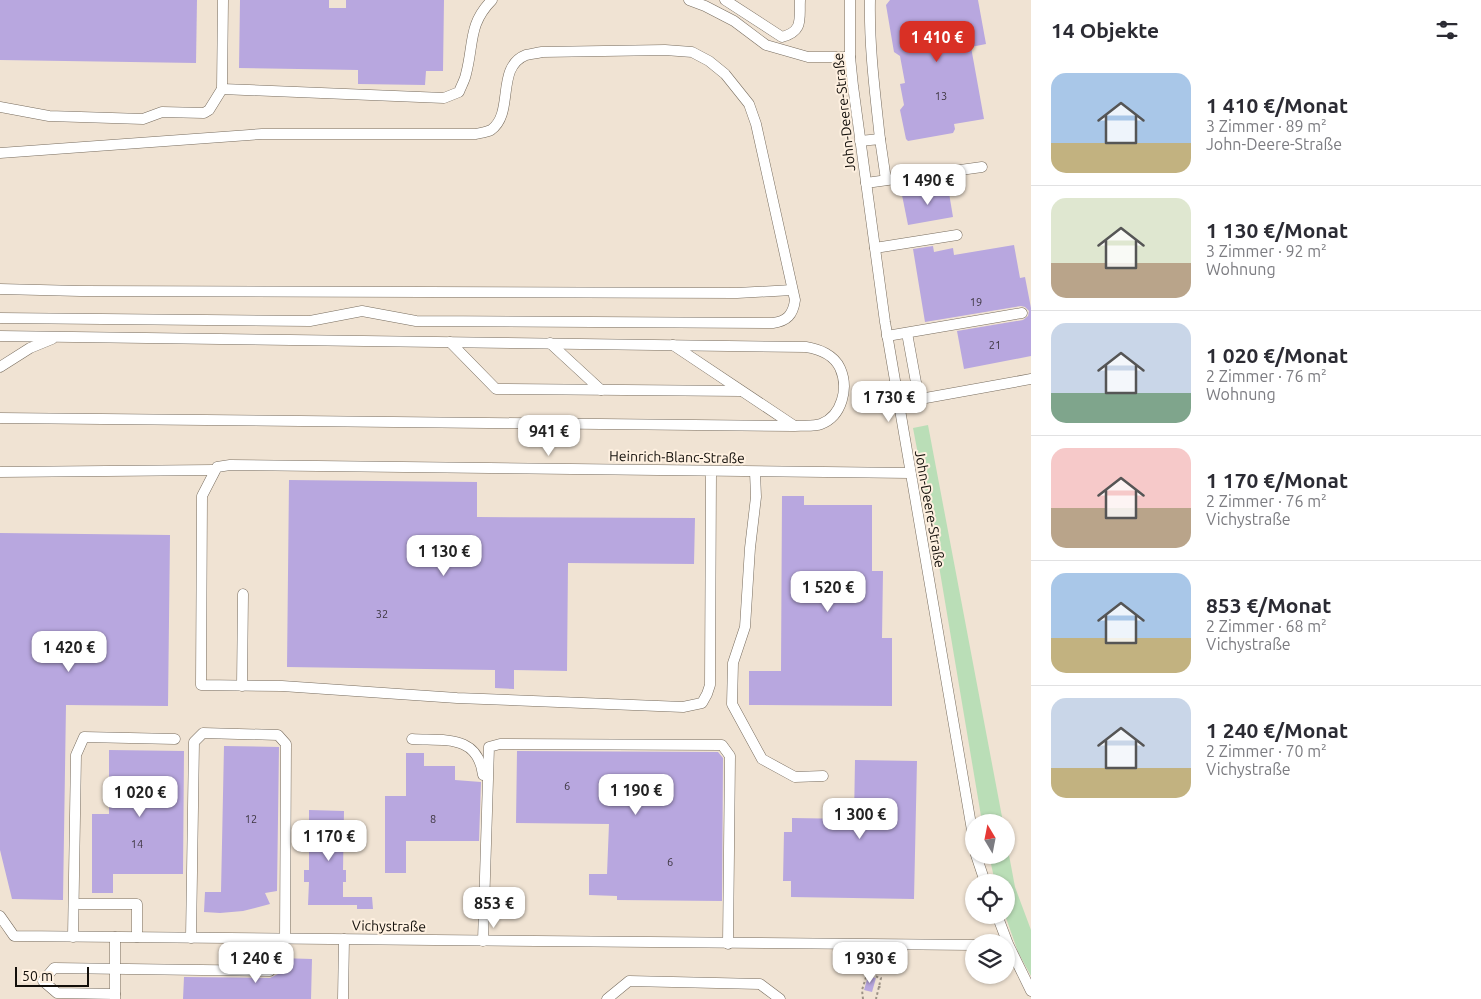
<!DOCTYPE html>
<html lang="de">
<meta charset="utf-8">
<style>
:root{--surface:#fff;--page:#f2f2f3;--text:#2b2b33;--muted:#7c7c81;--line:#e1e1e2;--accent:#d93025}
body{margin:0;font-family:Ubuntu,sans-serif;background:var(--page);color:var(--text);height:100vh;display:flex;flex-direction:column;font-size:19px;white-space:nowrap}
*{box-sizing:border-box;margin:0}
p{font-size:16px;color:var(--muted)}
.icon{flex:none;width:28px;height:28px;fill:none;stroke:currentColor;stroke-width:2;stroke-linecap:round;stroke-linejoin:round}
.map{position:relative;flex:1;overflow:hidden}
.drawer{display:flex;flex-direction:column;background:var(--surface);width:450px}
.drawer>*{flex:none}
.needle{width:32px;rotate:350deg}
.tools{position:absolute;left:965px;top:814px;display:grid;gap:10px}
.tools a{display:grid;place-items:center;width:50px;height:50px;border-radius:50%;background:var(--surface);box-shadow:0 1px 4px #0004;font-size:25px}
.scale{position:absolute;left:15px;bottom:12px;width:74px;box-sizing:border-box;padding-left:5px;border:2px solid #130f0a;border-top:0;font-size:14px;line-height:18px;white-space:nowrap;color:#130f0a;-webkit-text-stroke:4px #fef0e0;paint-order:stroke}
.price{position:absolute;translate:-50% -42px;padding:0 11px;border-radius:10px;background:#fff;color:#222;font-size:16px;line-height:32px;filter:drop-shadow(0 1px 2px #0008)}
.price::after{content:'';position:absolute;left:50%;top:30px;width:15px;height:11px;margin-left:-8px;background:inherit;clip-path:polygon(0 0,100% 0,50% 100%)}
.price.current{background:var(--accent);color:#fff}
ul{padding:0;list-style:none}
li{display:flex;align-items:center;gap:15px;height:125px;padding:0 20px}
li+li{border-top:1px solid var(--line)}
li span{display:grid;place-items:center;flex:none;width:140px;height:100px;border-radius:15px;color:#555}
li>.icon{margin-inline-start:auto}
span .icon{width:60px;height:60px;fill:#fffc;stroke-width:1}
li b{font-size:21px}
h2{display:flex;justify-content:space-between;align-items:center;height:60px;padding:0 20px;font-size:21px}
main{display:flex;flex:1;min-height:0}
.map>svg:first-child{display:block}
.green{fill:#badeb7}
.building{fill:#b8a7df}
.lines{fill:none;stroke-linecap:round;stroke-linejoin:round}
.minor-casing{stroke:#776c5e;stroke-width:11}
.path{stroke:#9c9286;stroke-width:2;stroke-dasharray:2.5 2.5;stroke-linecap:butt}
.minor{stroke:#fff;stroke-width:10}
.labels{text-anchor:middle;stroke-width:4;stroke-linejoin:round;paint-order:stroke}
.number-label{font-size:11px;fill:#3c353f}
.street-label{font-size:14px;fill:#130f0a;stroke:#fef0e0}
</style>
<main>
<div class="map">
<svg width="1031" height="999" viewBox="0 0 1031 999">
<rect width="100%" height="100%" fill="#f0e3d3"/>
<g class="green">
<path d="M928 425 1003 822H982L937 554 913 428Z"/>
<path d="M1006 839 1015 887 1031 930V976L1018 952 1005 915 1006 882H995L989 855H1006Z"/>
</g>
<g class="building">
<path d="M0 0H197L196 63 0 60Z"/>
<path d="M240 0H329V8H346V0H444L443 71H426L425 85 358 84V70L239 68Z"/>
<path d="M890 0H978L986 44 971 47 984 119 954 124 955 129 953 133 908 141 906 139 900 110 904 105 900 84 905 83 900 56 894 52 886 5Z"/>
<path d="M948 187 953 217 908 225 902 195Z"/>
<path d="M1014 245 1020 278 1025 277 1031 308V356L964 369 957 331 1023 320 1028 316 1029 311 1025 307 1021 306 925 322 913 249 933 246 934 252 953 248 954 255Z"/>
<path d="M289 480 477 482V517L695 518 694 564 568 563 567 671 514 670V689L495 688V670L287 667Z"/>
<path d="M782 496H804V505H872V571H883L882 638H892V706L749 705V671H781Z"/>
<path d="M0 533 170 535 168 706 66 705 63 900 12 899 0 850Z"/>
<path d="M224 746 279 747 277 891 265 893 270 904 243 911 220 913 204 912 205 892H221Z"/>
<path d="M109 750 184 751 183 874H113V893H92V814H109Z"/>
<path d="M517 751 718 752 723 758 722 901 617 900V896L589 895V874H607L609 824 516 823Z"/>
<path d="M406 753H424V766H455V780L481 782 479 841H406V873H385V796H406Z"/>
<path d="M855 760 917 761 914 899 791 897V881H783L784 832H792V818L854 819Z"/>
<path d="M309 810 344 811 343 870H346V882H343V897H372L373 909H357V905H308L309 882H304V870H309Z"/>
<path d="M279 958 312 959 311 999H183L184 977 270 978 278 974Z"/>
<path d="M868 976 876 978 872 992 864 990Z"/>
</g>
<g class="lines">
<defs>
<g id="minor">
<path d="M689 0 705 6 734 21 766 45 808 57H850"/>
<path d="M725 0 782 37C804 31 799 19 800 0"/>
<path d="M850 0V57L853 86 885 322 974 842"/>
<path d="M870 0C869 47 875 92 880 139"/>
<path d="M222 89 444 98 459 92C461 86 465 80 466 74 474 44 468 24 492 0"/>
<path d="M0 107 49 116 143 119 162 112 204 113 209 110 222 89 223 0"/>
<path d="M860 141 880 139 886 180"/>
<path d="M0 153 262 134H476C480 133 487 132 491 130 515 113 495 67 526 55 531 54 537 53 542 52L665 50 692 52 709 61 725 74 749 104 756 124 795 300C793 315 787 321 773 323L416 321 362 311 310 321 0 318"/>
<path d="M866 183 982 167"/>
<path d="M875 248 957 235"/>
<path d="M0 289 80 291 737 293 792 290"/>
<path d="M907 333 919 399"/>
<path d="M0 336 806 347C819 349 834 355 840 368 849 388 842 416 821 424 813 427 801 425 794 426L0 418"/>
<path d="M887 336 1022 313"/>
<path d="M450 342 496 389 741 391"/>
<path d="M550 343 601 390"/>
<path d="M673 345 793 425"/>
<path d="M0 367 30 348 52 339"/>
<path d="M898 403 1031 379"/>
<path d="M0 472 214 470"/>
<path d="M711 472 710 685 707 694 702 703 683 707 457 698 282 686 201 685 202 496 217 467 230 465 910 473"/>
<path d="M755 472 756 497 750 548 745 627 733 663 732 704 762 759 795 777 823 776"/>
<path d="M242 686 243 594"/>
<path d="M412 739C444 741 478 734 483 775"/>
<path d="M976 855 985 882"/>
<path d="M79 904H137V937"/>
<path d="M997 915 1008 944 1031 991"/>
<path d="M0 916 14 936 974 945"/>
<path d="M73 937 76 755 84 737 175 739"/>
<path d="M191 938 194 742 203 733 278 735 286 744 285 939"/>
<path d="M483 941 489 747 500 744 722 745 730 756 728 944"/>
<path d="M115 994 57 993 43 981 54 968 270 971V939"/>
<path d="M115 999V937"/>
<path d="M343 999 344 939"/>
<path d="M607 999 629 981 760 984 780 999"/>
</g>
</defs>
<use href="#minor" class="minor-casing"/>
<g class="path">
<path d="M878 987H883"/>
<path d="M863 999 862 990 867 974 881 978 876 999"/>
</g>
<use href="#minor" class="minor"/>
</g>
<g class="labels">
<g class="number-label">
<text x="941" y="100">13</text>
<text x="976" y="306">19</text>
<text x="995" y="349">21</text>
<text x="382" y="618">32</text>
<text x="567" y="790">6</text>
<text x="251" y="823">12</text>
<text x="433" y="823">8</text>
<text x="137" y="848">14</text>
<text x="670" y="866">6</text>
</g>
<g class="street-label">
<text transform="translate(844 112) rotate(-96)" y="5">John-Deere-Straße</text>
<text transform="translate(677 457) rotate(1)" y="5">Heinrich-Blanc-Straße</text>
<text transform="translate(930 509) rotate(80)" y="5">John-Deere-Straße</text>
<text transform="translate(389 926) rotate(1)" y="5">Vichystraße</text>
</g>
</g>
</svg>
<div class="tools">
<a><svg class="needle" viewBox="-14 -14 28 28"><path d="M0-13l5 13h-10z" fill="#e53935"/><path d="M0 13l5-13h-10z" fill="#7c7c81"/></svg></a>
<a><svg class="icon" aria-label="locate" viewBox="0 0 24 24"><circle cx="12" cy="12" r="6"/><path d="M12 2v4M12 18v4M2 12h4M18 12h4"/></svg></a>
<a><svg class="icon" aria-label="layers" viewBox="0 0 24 24"><path d="M12 4l9 5-9 5-9-5zM3 14l9 5 9-5"/></svg></a>
</div>
<div class="scale">50 m</div>
<b class="price current" style="left:937px;top:63px">1 410 €</b>
<b class="price" style="left:928px;top:206px">1 490 €</b>
<b class="price" style="left:889px;top:423px">1 730 €</b>
<b class="price" style="left:549px;top:457px">941 €</b>
<b class="price" style="left:444px;top:577px">1 130 €</b>
<b class="price" style="left:828px;top:613px">1 520 €</b>
<b class="price" style="left:69px;top:673px">1 420 €</b>
<b class="price" style="left:636px;top:816px">1 190 €</b>
<b class="price" style="left:140px;top:818px">1 020 €</b>
<b class="price" style="left:860px;top:840px">1 300 €</b>
<b class="price" style="left:329px;top:862px">1 170 €</b>
<b class="price" style="left:494px;top:929px">853 €</b>
<b class="price" style="left:256px;top:984px">1 240 €</b>
<b class="price" style="left:870px;top:984px">1 930 €</b>
</div>
<section class="drawer">
<h2>14 Objekte<svg class="icon" aria-label="filters" viewBox="0 0 24 24"><path d="M4 7h16M4 17h16"/><circle cx="9" cy="7" r="2"/><circle cx="15" cy="17" r="2"/></svg></h2>
<ul>
<li><span style="background:linear-gradient(#a9c7e8 70%,#c2b280 0)"><svg class="icon" aria-label="home" viewBox="0 0 24 24"><path d="M3 11l9-7 9 7M6 9v11h12V9"/></svg></span><div><b>1 410 €/Monat</b><p>3 Zimmer · 89 m²</p><p>John-Deere-Straße</p></div></li>
<li><span style="background:linear-gradient(#dfe7d0 65%,#b9a48a 0)"><svg class="icon" aria-label="home" viewBox="0 0 24 24"><path d="M3 11l9-7 9 7M6 9v11h12V9"/></svg></span><div><b>1 130 €/Monat</b><p>3 Zimmer · 92 m²</p><p>Wohnung</p></div></li>
<li><span style="background:linear-gradient(#c9d6e8 70%,#7fa58c 0)"><svg class="icon" aria-label="home" viewBox="0 0 24 24"><path d="M3 11l9-7 9 7M6 9v11h12V9"/></svg></span><div><b>1 020 €/Monat</b><p>2 Zimmer · 76 m²</p><p>Wohnung</p></div></li>
<li><span style="background:linear-gradient(#f6c9c9 60%,#b9a48a 0)"><svg class="icon" aria-label="home" viewBox="0 0 24 24"><path d="M3 11l9-7 9 7M6 9v11h12V9"/></svg></span><div><b>1 170 €/Monat</b><p>2 Zimmer · 76 m²</p><p>Vichystraße</p></div></li>
<li><span style="background:linear-gradient(#a9c7e8 65%,#c2b280 0)"><svg class="icon" aria-label="home" viewBox="0 0 24 24"><path d="M3 11l9-7 9 7M6 9v11h12V9"/></svg></span><div><b>853 €/Monat</b><p>2 Zimmer · 68 m²</p><p>Vichystraße</p></div></li>
<li><span style="background:linear-gradient(#c9d6e8 70%,#c2b280 0)"><svg class="icon" aria-label="home" viewBox="0 0 24 24"><path d="M3 11l9-7 9 7M6 9v11h12V9"/></svg></span><div><b>1 240 €/Monat</b><p>2 Zimmer · 70 m²</p><p>Vichystraße</p></div></li>
</ul>
</section>
</main>
